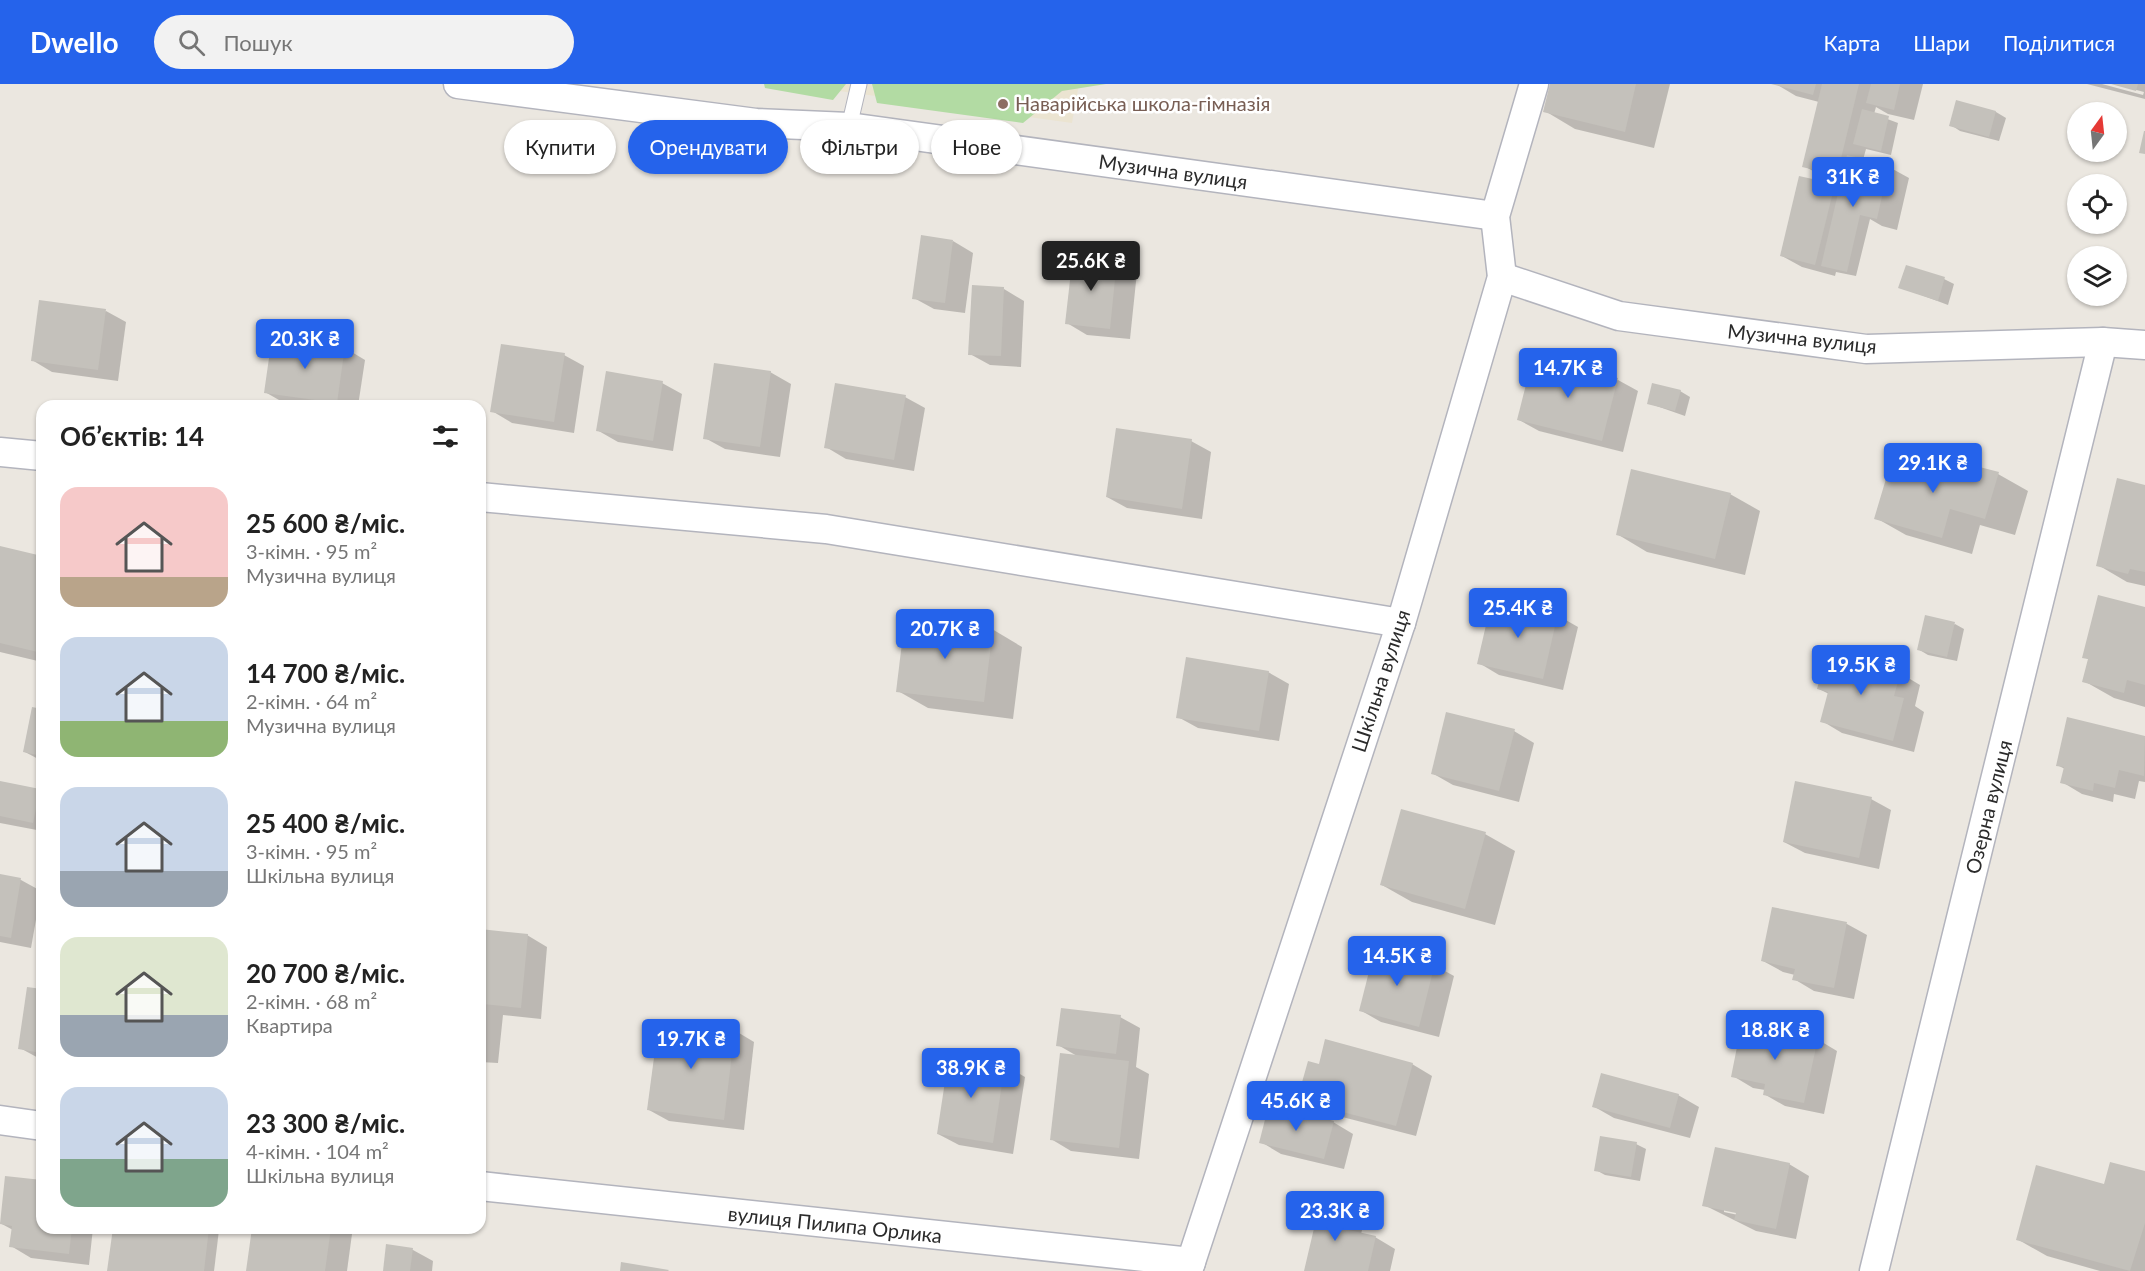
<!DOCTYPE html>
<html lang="uk">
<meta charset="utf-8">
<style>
:root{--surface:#fff;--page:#f2f2f2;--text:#222;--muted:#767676;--accent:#2563eb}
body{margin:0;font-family:Lato,sans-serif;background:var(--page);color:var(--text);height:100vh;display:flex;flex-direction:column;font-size:22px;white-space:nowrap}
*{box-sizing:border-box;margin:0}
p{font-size:20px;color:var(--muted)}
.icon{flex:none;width:33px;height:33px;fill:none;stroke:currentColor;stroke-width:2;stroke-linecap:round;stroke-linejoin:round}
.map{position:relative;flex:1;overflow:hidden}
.details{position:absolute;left:36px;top:316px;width:450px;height:834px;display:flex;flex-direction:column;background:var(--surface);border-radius:18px;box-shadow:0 2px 4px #0004}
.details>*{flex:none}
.hud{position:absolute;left:504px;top:36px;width:570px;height:54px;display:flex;gap:12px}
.needle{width:39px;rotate:15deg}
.controls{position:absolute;left:2067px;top:18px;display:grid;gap:12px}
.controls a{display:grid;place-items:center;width:60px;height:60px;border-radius:50%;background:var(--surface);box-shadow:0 2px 4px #0004;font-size:30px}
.price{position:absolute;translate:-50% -51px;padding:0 14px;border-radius:6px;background:var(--accent);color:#fff;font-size:20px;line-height:39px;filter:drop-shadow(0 2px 3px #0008)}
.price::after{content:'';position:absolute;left:50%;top:36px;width:18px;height:14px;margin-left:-9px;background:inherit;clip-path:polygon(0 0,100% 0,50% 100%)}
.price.selected{background:#222;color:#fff}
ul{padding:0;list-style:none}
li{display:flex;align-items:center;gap:18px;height:150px;padding:0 24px}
li span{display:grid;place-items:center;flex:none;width:168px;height:120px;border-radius:18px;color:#555}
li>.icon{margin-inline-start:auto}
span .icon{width:72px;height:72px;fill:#fffc;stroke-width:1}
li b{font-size:26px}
h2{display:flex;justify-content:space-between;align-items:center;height:72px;padding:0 24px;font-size:26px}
.chip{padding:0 21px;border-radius:27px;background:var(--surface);box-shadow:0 2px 4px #0004;font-size:21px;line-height:54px}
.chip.selected{background:var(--accent);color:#fff}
header{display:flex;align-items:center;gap:36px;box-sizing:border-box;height:84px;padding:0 30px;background:var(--accent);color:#fff}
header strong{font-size:28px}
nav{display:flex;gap:33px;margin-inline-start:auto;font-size:21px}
.search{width:420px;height:54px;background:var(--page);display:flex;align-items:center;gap:15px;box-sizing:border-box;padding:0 21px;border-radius:33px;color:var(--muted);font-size:22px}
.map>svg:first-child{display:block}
.education{fill:#ebe4d1}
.green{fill:#b2dba3}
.shadow{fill:#0003;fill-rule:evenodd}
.building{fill:#c4c1bb}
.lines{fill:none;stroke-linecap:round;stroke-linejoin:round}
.lane-casing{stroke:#b3b4bd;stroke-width:17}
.street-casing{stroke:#b3b4bd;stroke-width:31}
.lane{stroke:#fff;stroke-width:15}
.street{stroke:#fff;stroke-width:28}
.education-dot{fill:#8d6e63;stroke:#fff;stroke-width:2}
.labels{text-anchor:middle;stroke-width:5;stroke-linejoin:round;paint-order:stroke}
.education-label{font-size:20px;fill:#785e54;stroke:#fff;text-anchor:start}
.street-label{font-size:20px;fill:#2b2b2b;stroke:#fff}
</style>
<header>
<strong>Dwello</strong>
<div class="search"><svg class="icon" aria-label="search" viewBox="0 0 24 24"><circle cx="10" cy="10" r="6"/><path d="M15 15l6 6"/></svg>Пошук</div>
<nav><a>Карта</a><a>Шари</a><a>Поділитися</a></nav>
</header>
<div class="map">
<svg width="2145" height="1187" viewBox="0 0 2145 1187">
<rect width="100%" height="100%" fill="#ebe7e0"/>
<path class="education" d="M788 0H1079L1072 39Z"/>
<g class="green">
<path d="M764 0H846L833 16 765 4Z"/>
<path d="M872 0H1106L1062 7 1023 39 877 19Z"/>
</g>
<g class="shadow">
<path d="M1552 0H1670L1654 64 1575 45 1545 27Z"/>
<path d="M1776 0H1923L1914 36 1888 30 1876 23 1874 30 1898 39 1891 71 1866 65 1863 76 1889 83 1909 94 1897 146 1882 142 1870 135 1856 192 1836 188 1835 192 1802 183 1782 172 1834 101 1841 105 1842 98 1824 93 1804 82 1819 18 1796 12Z"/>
<path d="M2087 0H2102L2143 11 2144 8 2114 0H2145V15Z"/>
<path d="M1957 18 1996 28 2006 34 1999 57 1960 47 1951 41Z"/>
<path d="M953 157 973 169 965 229 934 225 914 214Z"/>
<path d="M1117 177 1137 188 1130 255 1087 251 1067 239Z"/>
<path d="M1944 195 1954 200 1948 221 1900 203Z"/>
<path d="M1004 205 1024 217 1021 283 990 281 970 270Z"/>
<path d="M106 227 126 238 118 297 52 288 32 276Z"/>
<path d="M345 264 365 276 358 322 286 320 265 308Z"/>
<path d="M564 271 584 282 574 349 512 339 492 327Z"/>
<path d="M770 288 791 300 780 373 725 365 705 354Z"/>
<path d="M1618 296 1638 307 1623 368 1539 347 1519 336Z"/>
<path d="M662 299 682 310 673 367 618 358 597 346Z"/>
<path d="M1680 307 1690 313 1685 332 1648 319Z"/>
<path d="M905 313 925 324 914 387 846 375 826 363Z"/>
<path d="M1191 357 1211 368 1202 435 1127 424 1107 413Z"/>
<path d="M1962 389 1998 390 2028 407 2015 451 1980 441 1972 470 1906 451 1876 434Z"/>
<path d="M2145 402V502L2127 498 2098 481Z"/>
<path d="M1730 410 1760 427 1745 491 1647 468 1617 450Z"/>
<path d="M0 463 42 473V578L0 568Z"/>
<path d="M2145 524V623L2114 614 2084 597 2090 576 2084 573Z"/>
<path d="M1557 531 1578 543 1563 606 1499 591 1479 579Z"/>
<path d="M1955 540 1964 545 1957 577 1928 571 1918 565Z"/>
<path d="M992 545 1022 563 1013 635 928 624 898 607Z"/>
<path d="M1268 588 1289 600 1279 657 1198 644 1178 633Z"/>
<path d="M1900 589 1920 601 1915 622 1924 628 1914 668 1842 649 1822 637 1829 610 1819 605Z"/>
<path d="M42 627V677L25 668Z"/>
<path d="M2068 635 2145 654V698L2139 697 2135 715 2114 710 2113 718 2082 710 2062 698 2065 685 2057 681Z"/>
<path d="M1514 647 1534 659 1519 718 1453 701 1432 689Z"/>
<path d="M0 698 42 708V747L0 739Z"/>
<path d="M1871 715 1891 726 1879 785 1805 769 1784 758Z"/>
<path d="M1485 750 1515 767 1495 841 1412 818 1382 801Z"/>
<path d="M0 792 21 796 41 807 31 864 0 858Z"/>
<path d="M1773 825 1847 840 1867 851 1854 915 1814 907 1794 895 1795 891 1783 888 1763 877Z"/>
<path d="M480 847 527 851 547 863 541 935 503 931 498 979 480 978Z"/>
<path d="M1434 881 1454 892 1439 953 1381 938 1360 926Z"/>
<path d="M42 907V976L20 964Z"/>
<path d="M1120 933 1140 944 1136 983 1149 990 1139 1075 1071 1067 1051 1055 1077 972 1058 961Z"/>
<path d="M734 946 754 958 744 1046 669 1037 649 1026Z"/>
<path d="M1817 955 1837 967 1824 1030 1785 1022 1764 1010 1765 1006 1753 1004 1733 992Z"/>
<path d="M1412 980 1432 992 1416 1052 1319 1027 1299 1015 1320 982Z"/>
<path d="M1004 981 1025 993 1013 1070 959 1061 938 1050Z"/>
<path d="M1678 1011 1699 1023 1690 1054 1614 1034 1593 1022Z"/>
<path d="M1333 1038 1353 1050 1344 1085 1281 1070 1261 1058Z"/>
<path d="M1636 1060 1646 1065 1640 1097 1605 1091 1596 1086Z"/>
<path d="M1789 1080 1809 1092 1796 1155 1756 1147 1704 1121ZM1724 1125 1743 1129V1132L1724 1128Z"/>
<path d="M2145 1089V1187H2100L2047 1172 2017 1155 2106 1102Z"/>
<path d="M42 1098V1144H93L89 1181 31 1174 11 1162 13 1146 0 1139Z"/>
<path d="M1343 1127 1364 1138 1361 1150 1375 1153 1395 1165 1390 1187H1306L1316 1144 1303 1136Z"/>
<path d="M114 1144H217L219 1146 214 1187H109Z"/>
<path d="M254 1144H343L352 1150 347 1187H248Z"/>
<path d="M388 1162 413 1166 433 1177 432 1187H384Z"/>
</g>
<g class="building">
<path d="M1550 0H1636L1625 48 1543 28Z"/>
<path d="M1771 0H1816L1813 11Z"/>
<path d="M1822 0H1859L1837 91 1802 83Z"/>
<path d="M1871 0H1900L1894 26 1866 19Z"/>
<path d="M2111 0H2138L2136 7Z"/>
<path d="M1956 16 1996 27 1989 53 1949 42Z"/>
<path d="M1862 25 1889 32 1881 67 1853 60Z"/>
<path d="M2144 47H2145V70L2139 69Z"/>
<path d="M1847 71 1889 81 1877 135 1860 131 1847 188 1821 182Z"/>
<path d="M1799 92 1835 100 1815 181 1780 172Z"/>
<path d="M921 151 953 156 945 219 912 215Z"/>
<path d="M1073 170 1117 175 1110 245 1065 240Z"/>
<path d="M1906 181 1945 193 1938 217 1898 204Z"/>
<path d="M972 201 1004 203 1001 272 968 271Z"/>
<path d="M39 216 106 225 98 286 31 277Z"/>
<path d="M272 253 345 262 337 319 264 309Z"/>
<path d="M501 260 565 269 554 338 490 328Z"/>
<path d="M1533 273 1618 294 1602 357 1517 336Z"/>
<path d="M714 279 771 287 760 363 703 355Z"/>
<path d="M606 287 663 297 653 357 596 347Z"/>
<path d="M835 299 906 311 894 376 824 364Z"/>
<path d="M1652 299 1681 306 1675 327 1647 320Z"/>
<path d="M1116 344 1192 355 1182 425 1106 413Z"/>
<path d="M1894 368 1962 387 1964 379 1999 388 1985 435 1950 425 1942 454 1874 435Z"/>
<path d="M1631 385 1731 409 1715 475 1616 451Z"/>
<path d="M2117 394 2145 401V488L2130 485 2128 490 2096 482Z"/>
<path d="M0 462 42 472V569L0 559Z"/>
<path d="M2098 511 2145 523V601L2127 596 2124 609 2082 598 2088 575 2082 574Z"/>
<path d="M1492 515 1558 529 1543 595 1477 580Z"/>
<path d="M1925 531 1955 538 1947 573 1917 566Z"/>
<path d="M905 534 993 544 984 618 896 608Z"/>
<path d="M1827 568 1901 587 1894 612 1904 614 1893 657 1820 638 1828 608 1817 605Z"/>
<path d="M1186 573 1269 587 1259 647 1176 634Z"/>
<path d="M32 623 42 625V672L23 668Z"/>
<path d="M1446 628 1515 645 1499 707 1431 690Z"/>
<path d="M2067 633 2145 652 2144 692 2119 686 2115 704 2094 699 2093 707 2060 699 2064 683 2056 682Z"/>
<path d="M0 697 40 705 33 739 0 732Z"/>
<path d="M1795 697 1872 713 1859 774 1783 758Z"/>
<path d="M1401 725 1486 748 1465 825 1380 801Z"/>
<path d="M0 790 21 794 11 854 0 852Z"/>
<path d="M1772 823 1847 838 1834 904 1792 896 1795 885 1761 877Z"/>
<path d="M480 845 528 850 521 924 483 920 480 931Z"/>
<path d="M1375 864 1435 879 1419 943 1359 927Z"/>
<path d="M27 903 42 905V969L18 965Z"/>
<path d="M1061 924 1121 931 1116 970 1056 962Z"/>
<path d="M659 936 735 945 724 1036 647 1026Z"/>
<path d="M1742 938 1818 954 1804 1019 1763 1011 1765 1000 1731 993Z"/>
<path d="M1325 955 1413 979 1396 1042 1297 1016 1308 977 1319 980Z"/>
<path d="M1060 969 1129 977 1119 1064 1050 1056Z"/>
<path d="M949 971 1005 980 993 1059 937 1050Z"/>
<path d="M1601 989 1679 1010 1670 1044 1592 1023Z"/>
<path d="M1269 1020 1334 1037 1324 1075 1259 1059Z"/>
<path d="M1600 1052 1637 1058 1631 1093 1594 1087Z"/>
<path d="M1715 1063 1790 1079 1776 1145 1734 1136 1736 1129 1702 1122Z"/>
<path d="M2110 1078 2145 1087V1139L2130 1187 2016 1156 2036 1081 2104 1100Z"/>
<path d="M5 1092 42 1096V1144H72L69 1170 9 1163 12 1142 0 1140Z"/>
<path d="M1306 1116 1344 1125 1340 1144 1376 1152 1368 1187H1304L1315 1140 1301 1137Z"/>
<path d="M113 1144H209L204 1187H107Z"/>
<path d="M252 1144H331L325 1187H246Z"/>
<path d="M386 1160 413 1164 410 1187H383Z"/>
<path d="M621 1178 669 1186 668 1187H620Z"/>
</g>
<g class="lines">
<defs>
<path id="lane" d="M849 43 859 0"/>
<g id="street">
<path d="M458 0 756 39 849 43 1495 132"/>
<path d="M1502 193 1619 232 1866 265 2103 258 2145 261"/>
<path d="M0 368 42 372"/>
<path d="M480 413 826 445 1401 539"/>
<path d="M0 1036 42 1042"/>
<path d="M480 1102 1191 1178"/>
<path d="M1188 1187 1401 539 1502 193 1495 132 1534 0"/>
<path d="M1874 1187 2103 258"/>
</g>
</defs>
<use href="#lane" class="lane-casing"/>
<use href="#street" class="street-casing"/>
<use href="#lane" class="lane"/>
<use href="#street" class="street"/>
</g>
<circle class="education-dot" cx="1003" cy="20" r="6"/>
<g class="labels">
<g class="education-label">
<text x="1015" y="27">Наварійська школа-гімназія</text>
</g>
<g class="street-label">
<text transform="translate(1173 88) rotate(8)" y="7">Музична вулиця</text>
<text transform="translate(1802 255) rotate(6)" y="7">Музична вулиця</text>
<text transform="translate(1381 597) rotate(-72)" y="7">Шкільна вулиця</text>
<text transform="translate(1989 723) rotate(-76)" y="7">Озерна вулиця</text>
<text transform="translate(835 1141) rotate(6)" y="7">вулиця Пилипа Орлика</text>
</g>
</g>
</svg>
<div class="controls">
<a><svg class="needle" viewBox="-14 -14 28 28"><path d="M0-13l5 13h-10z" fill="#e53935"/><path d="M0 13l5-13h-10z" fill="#767676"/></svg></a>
<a><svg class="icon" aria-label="locate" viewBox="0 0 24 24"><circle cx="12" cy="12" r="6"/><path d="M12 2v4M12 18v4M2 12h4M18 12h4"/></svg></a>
<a><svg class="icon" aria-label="layers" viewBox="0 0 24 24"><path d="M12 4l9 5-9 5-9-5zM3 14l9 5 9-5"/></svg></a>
</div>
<b class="price" style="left:1853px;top:124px">31K ₴</b>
<b class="price selected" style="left:1091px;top:208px">25.6K ₴</b>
<b class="price" style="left:305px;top:286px">20.3K ₴</b>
<b class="price" style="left:1568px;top:315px">14.7K ₴</b>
<b class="price" style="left:1933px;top:410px">29.1K ₴</b>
<b class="price" style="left:1518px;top:555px">25.4K ₴</b>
<b class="price" style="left:945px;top:576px">20.7K ₴</b>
<b class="price" style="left:1861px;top:612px">19.5K ₴</b>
<b class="price" style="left:1397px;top:903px">14.5K ₴</b>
<b class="price" style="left:1775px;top:977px">18.8K ₴</b>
<b class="price" style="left:691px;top:986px">19.7K ₴</b>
<b class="price" style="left:971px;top:1015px">38.9K ₴</b>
<b class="price" style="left:1296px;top:1048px">45.6K ₴</b>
<b class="price" style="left:1335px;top:1158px">23.3K ₴</b>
<div class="hud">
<a class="chip">Купити</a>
<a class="chip selected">Орендувати</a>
<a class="chip">Фільтри</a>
<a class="chip">Нове</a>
</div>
<section class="details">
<h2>Об’єктів: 14<svg class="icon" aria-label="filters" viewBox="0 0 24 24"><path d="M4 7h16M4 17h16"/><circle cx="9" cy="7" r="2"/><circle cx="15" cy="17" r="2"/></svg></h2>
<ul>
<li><span style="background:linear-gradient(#f6c9c9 75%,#b9a48a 0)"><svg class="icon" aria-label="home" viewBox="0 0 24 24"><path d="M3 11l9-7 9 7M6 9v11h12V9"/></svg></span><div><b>25 600 ₴/міс.</b><p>3-кімн. · 95 m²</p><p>Музична вулиця</p></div></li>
<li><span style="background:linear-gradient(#c9d6e8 70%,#8fb573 0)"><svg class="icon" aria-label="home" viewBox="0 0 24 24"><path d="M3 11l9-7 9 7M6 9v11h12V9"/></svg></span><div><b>14 700 ₴/міс.</b><p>2-кімн. · 64 m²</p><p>Музична вулиця</p></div></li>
<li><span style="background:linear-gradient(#c9d6e8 70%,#9aa5b1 0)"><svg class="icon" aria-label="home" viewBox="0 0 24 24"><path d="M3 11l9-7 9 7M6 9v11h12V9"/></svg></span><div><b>25 400 ₴/міс.</b><p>3-кімн. · 95 m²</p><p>Шкільна вулиця</p></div></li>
<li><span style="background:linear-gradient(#dfe7d0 65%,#9aa5b1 0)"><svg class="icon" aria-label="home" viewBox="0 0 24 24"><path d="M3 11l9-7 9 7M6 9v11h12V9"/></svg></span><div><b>20 700 ₴/міс.</b><p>2-кімн. · 68 m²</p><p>Квартира</p></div></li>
<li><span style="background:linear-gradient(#c9d6e8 60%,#7fa58c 0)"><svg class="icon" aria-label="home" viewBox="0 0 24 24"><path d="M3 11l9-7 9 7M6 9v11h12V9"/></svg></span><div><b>23 300 ₴/міс.</b><p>4-кімн. · 104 m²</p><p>Шкільна вулиця</p></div></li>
</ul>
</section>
</div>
